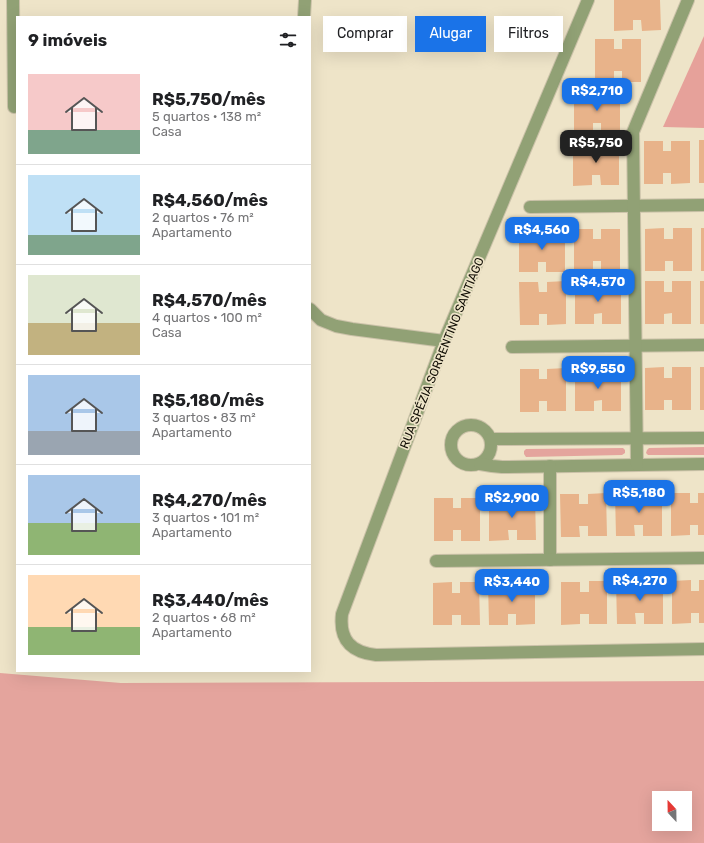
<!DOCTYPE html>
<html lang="pt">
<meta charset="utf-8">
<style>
:root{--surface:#fff;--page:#f6f6f6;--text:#202124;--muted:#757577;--line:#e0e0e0;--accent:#1a73e8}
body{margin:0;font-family:Rubik,sans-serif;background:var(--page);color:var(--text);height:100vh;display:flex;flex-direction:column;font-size:15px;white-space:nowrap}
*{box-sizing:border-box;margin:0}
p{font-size:13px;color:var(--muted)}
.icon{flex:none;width:22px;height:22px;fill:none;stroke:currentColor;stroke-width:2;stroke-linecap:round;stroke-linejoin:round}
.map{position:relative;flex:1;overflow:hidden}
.sheet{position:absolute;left:16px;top:16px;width:295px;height:656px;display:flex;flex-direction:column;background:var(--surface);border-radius:0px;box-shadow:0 4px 16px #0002}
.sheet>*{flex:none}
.hud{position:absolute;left:323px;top:16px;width:321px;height:36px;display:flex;gap:8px}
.needle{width:26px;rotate:338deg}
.controls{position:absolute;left:652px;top:791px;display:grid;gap:8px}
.controls a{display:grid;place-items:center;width:40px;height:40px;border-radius:0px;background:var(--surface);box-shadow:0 4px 16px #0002;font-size:20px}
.price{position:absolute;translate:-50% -34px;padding:0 9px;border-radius:8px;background:var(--accent);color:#fff;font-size:13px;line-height:26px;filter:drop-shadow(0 1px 2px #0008)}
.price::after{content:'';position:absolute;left:50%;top:24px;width:12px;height:9px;margin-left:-6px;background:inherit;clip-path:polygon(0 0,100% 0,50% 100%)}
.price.current{background:#222;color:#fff}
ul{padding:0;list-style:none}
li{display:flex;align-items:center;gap:12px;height:100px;padding:0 12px}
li+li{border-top:1px solid var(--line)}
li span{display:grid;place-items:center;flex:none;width:112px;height:80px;border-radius:0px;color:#555}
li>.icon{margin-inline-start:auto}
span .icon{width:48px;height:48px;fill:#fffc;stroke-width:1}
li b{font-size:17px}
h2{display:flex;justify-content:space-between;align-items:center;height:48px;padding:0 12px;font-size:17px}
.pill{padding:0 14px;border-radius:0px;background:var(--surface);box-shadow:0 4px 16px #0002;font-size:14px;line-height:36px}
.pill.current{background:var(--accent);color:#fff}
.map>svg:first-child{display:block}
.green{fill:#e4a49d;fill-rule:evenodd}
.forest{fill:#e6a19a}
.building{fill:#e8b38a}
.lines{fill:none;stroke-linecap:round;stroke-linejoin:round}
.street-casing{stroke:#cbc2a9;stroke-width:14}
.street{stroke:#91a175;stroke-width:12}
.labels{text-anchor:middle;stroke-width:3.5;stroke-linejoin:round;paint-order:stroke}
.street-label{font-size:12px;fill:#120f06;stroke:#eee4c8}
</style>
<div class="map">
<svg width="704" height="843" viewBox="0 0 704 843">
<rect width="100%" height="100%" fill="#eee4c8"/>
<g class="green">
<path d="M704 447V455H648L646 453 647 450 649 448Z"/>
<path d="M623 448 625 450V453L622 455 526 457 524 454V451L526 449Z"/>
<path d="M0 673 121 683 704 681V843H0ZM659 798H685V824H659Z"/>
</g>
<path class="forest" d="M704 36V128L663 127Z"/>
<g class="building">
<path d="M614 0H660L661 30 642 31 641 20H633V30L614 31Z"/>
<path d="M595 39H614V49H622V39H641V82H622V71H614V82H595Z"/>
<path d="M574 91H593V101H601V91H620V134H601V123H593V134H574Z"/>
<rect x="699" y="140" width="5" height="43"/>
<path d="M644 141H663V151H671V141H690V183L671 184V173H663V184H644Z"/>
<path d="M592 142V153H600V142H619V185H601L600 175H592V185L573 186V143Z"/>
<path d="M664 228V239H673V228H692V271H673V261H665V271H645V229Z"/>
<rect x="701" y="228" width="3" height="43"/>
<path d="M538 229V240H546V229H565V272H546V262H538V272H519V230Z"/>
<path d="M574 229H593V239H601V229H620V271L601 272V261H593V272H574Z"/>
<path d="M566 281V324L547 325V314H539V325H520L519 282H538L539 292H547V282Z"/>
<path d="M575 281H594V292H602V281H621V324H602V313L594 314V324H575Z"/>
<path d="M645 281H664V292H672V281H691V324H672V313L664 314V324H645Z"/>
<rect x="700" y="281" width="4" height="43"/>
<path d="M664 367V378H672V367H691V410H672V400H664V410H645V368Z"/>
<rect x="700" y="367" width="4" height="43"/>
<path d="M566 368V411H547V401H539V412H520V369H539V379H547V369Z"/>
<path d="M575 368H594V379H602V368H621V411H602V400L594 401V411H575Z"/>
<path d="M606 493 607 536H588V526H579L580 537H561L560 494H579V504H588V494Z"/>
<path d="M615 493H634V504H643V493H662V536H643V525H634L635 536H616Z"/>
<path d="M671 493H690V503H698V493H704V535H698V525H690V535L671 536Z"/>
<path d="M508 497V508H517L516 497H535L536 540H517V530H508L509 540 489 541V498Z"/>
<path d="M434 498H453V508H461V498H480V541H461V530H453V541H434Z"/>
<path d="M691 580V591H699V580H704V623H699V613H691V623L672 624V581Z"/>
<path d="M589 581H607V624H589V614H580V624L561 625V582H580V592H589Z"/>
<path d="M616 581H635V592L644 591V581H663V624H644V613H635L636 624H617Z"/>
<path d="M452 582V593H460V582H479L480 625H461V615H452V625H433V583Z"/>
<path d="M488 582H508V592H516V582H535V624L516 625V614H508V625H489Z"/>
</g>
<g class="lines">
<defs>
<g id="street">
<path d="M13 0 14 107"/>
<path d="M588 0 444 341 342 614C339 640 351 652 376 655L704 649"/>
<path d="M304 17 305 0"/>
<path d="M530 207 704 205"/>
<path d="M310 309 321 320 336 326 352 329 444 341"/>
<path d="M512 347 704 345"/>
<circle cx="471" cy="445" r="20"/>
<path d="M491 439 704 438"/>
<path d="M480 464 492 466 502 467 704 464"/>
<path d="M637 465 633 132 688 0"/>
<path d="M550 560V466"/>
<path d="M436 561 704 558"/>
</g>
</defs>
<use href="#street" class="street-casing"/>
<use href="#street" class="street"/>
</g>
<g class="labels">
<g class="street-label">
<text transform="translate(442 353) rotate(-68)" y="4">RUA SPÉZIA SORRENTINO SANTIAGO</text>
</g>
</g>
</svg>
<div class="controls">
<a><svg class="needle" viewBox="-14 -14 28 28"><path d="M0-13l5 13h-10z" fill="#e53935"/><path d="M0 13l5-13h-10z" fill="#757577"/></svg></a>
</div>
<b class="price" style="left:597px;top:112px">R$2,710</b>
<b class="price current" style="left:596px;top:164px">R$5,750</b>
<b class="price" style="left:542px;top:251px">R$4,560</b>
<b class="price" style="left:598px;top:303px">R$4,570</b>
<b class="price" style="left:598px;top:390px">R$9,550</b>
<b class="price" style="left:639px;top:514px">R$5,180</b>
<b class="price" style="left:512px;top:519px">R$2,900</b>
<b class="price" style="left:640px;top:602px">R$4,270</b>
<b class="price" style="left:512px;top:603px">R$3,440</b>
<div class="hud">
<a class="pill">Comprar</a>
<a class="pill current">Alugar</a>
<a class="pill">Filtros</a>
</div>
<section class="sheet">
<h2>9 imóveis<svg class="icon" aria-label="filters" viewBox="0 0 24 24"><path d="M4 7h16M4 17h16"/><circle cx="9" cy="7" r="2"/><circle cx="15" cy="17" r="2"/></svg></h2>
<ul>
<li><span style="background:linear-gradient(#f6c9c9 70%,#7fa58c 0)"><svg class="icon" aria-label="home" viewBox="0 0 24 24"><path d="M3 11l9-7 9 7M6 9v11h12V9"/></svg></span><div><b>R$5,750/mês</b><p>5 quartos · 138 m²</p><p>Casa</p></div></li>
<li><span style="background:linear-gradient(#bfe0f5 75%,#7fa58c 0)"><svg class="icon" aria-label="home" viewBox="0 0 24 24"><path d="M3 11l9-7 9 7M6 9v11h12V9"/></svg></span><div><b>R$4,560/mês</b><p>2 quartos · 76 m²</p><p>Apartamento</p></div></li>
<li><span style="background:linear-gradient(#dfe7d0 60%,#c2b280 0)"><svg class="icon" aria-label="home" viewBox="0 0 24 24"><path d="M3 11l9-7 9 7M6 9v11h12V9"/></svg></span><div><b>R$4,570/mês</b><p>4 quartos · 100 m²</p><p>Casa</p></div></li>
<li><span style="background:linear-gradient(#a9c7e8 70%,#9aa5b1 0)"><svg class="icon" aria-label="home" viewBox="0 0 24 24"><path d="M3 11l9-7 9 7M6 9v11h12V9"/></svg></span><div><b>R$5,180/mês</b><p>3 quartos · 83 m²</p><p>Apartamento</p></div></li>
<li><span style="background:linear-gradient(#a9c7e8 60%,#8fb573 0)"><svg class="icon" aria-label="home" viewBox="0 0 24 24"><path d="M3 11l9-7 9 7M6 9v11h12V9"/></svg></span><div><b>R$4,270/mês</b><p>3 quartos · 101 m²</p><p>Apartamento</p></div></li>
<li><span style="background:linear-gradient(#ffd9b3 65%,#8fb573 0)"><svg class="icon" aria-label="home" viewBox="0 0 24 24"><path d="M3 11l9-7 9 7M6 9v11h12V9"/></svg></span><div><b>R$3,440/mês</b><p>2 quartos · 68 m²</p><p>Apartamento</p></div></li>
</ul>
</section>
</div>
